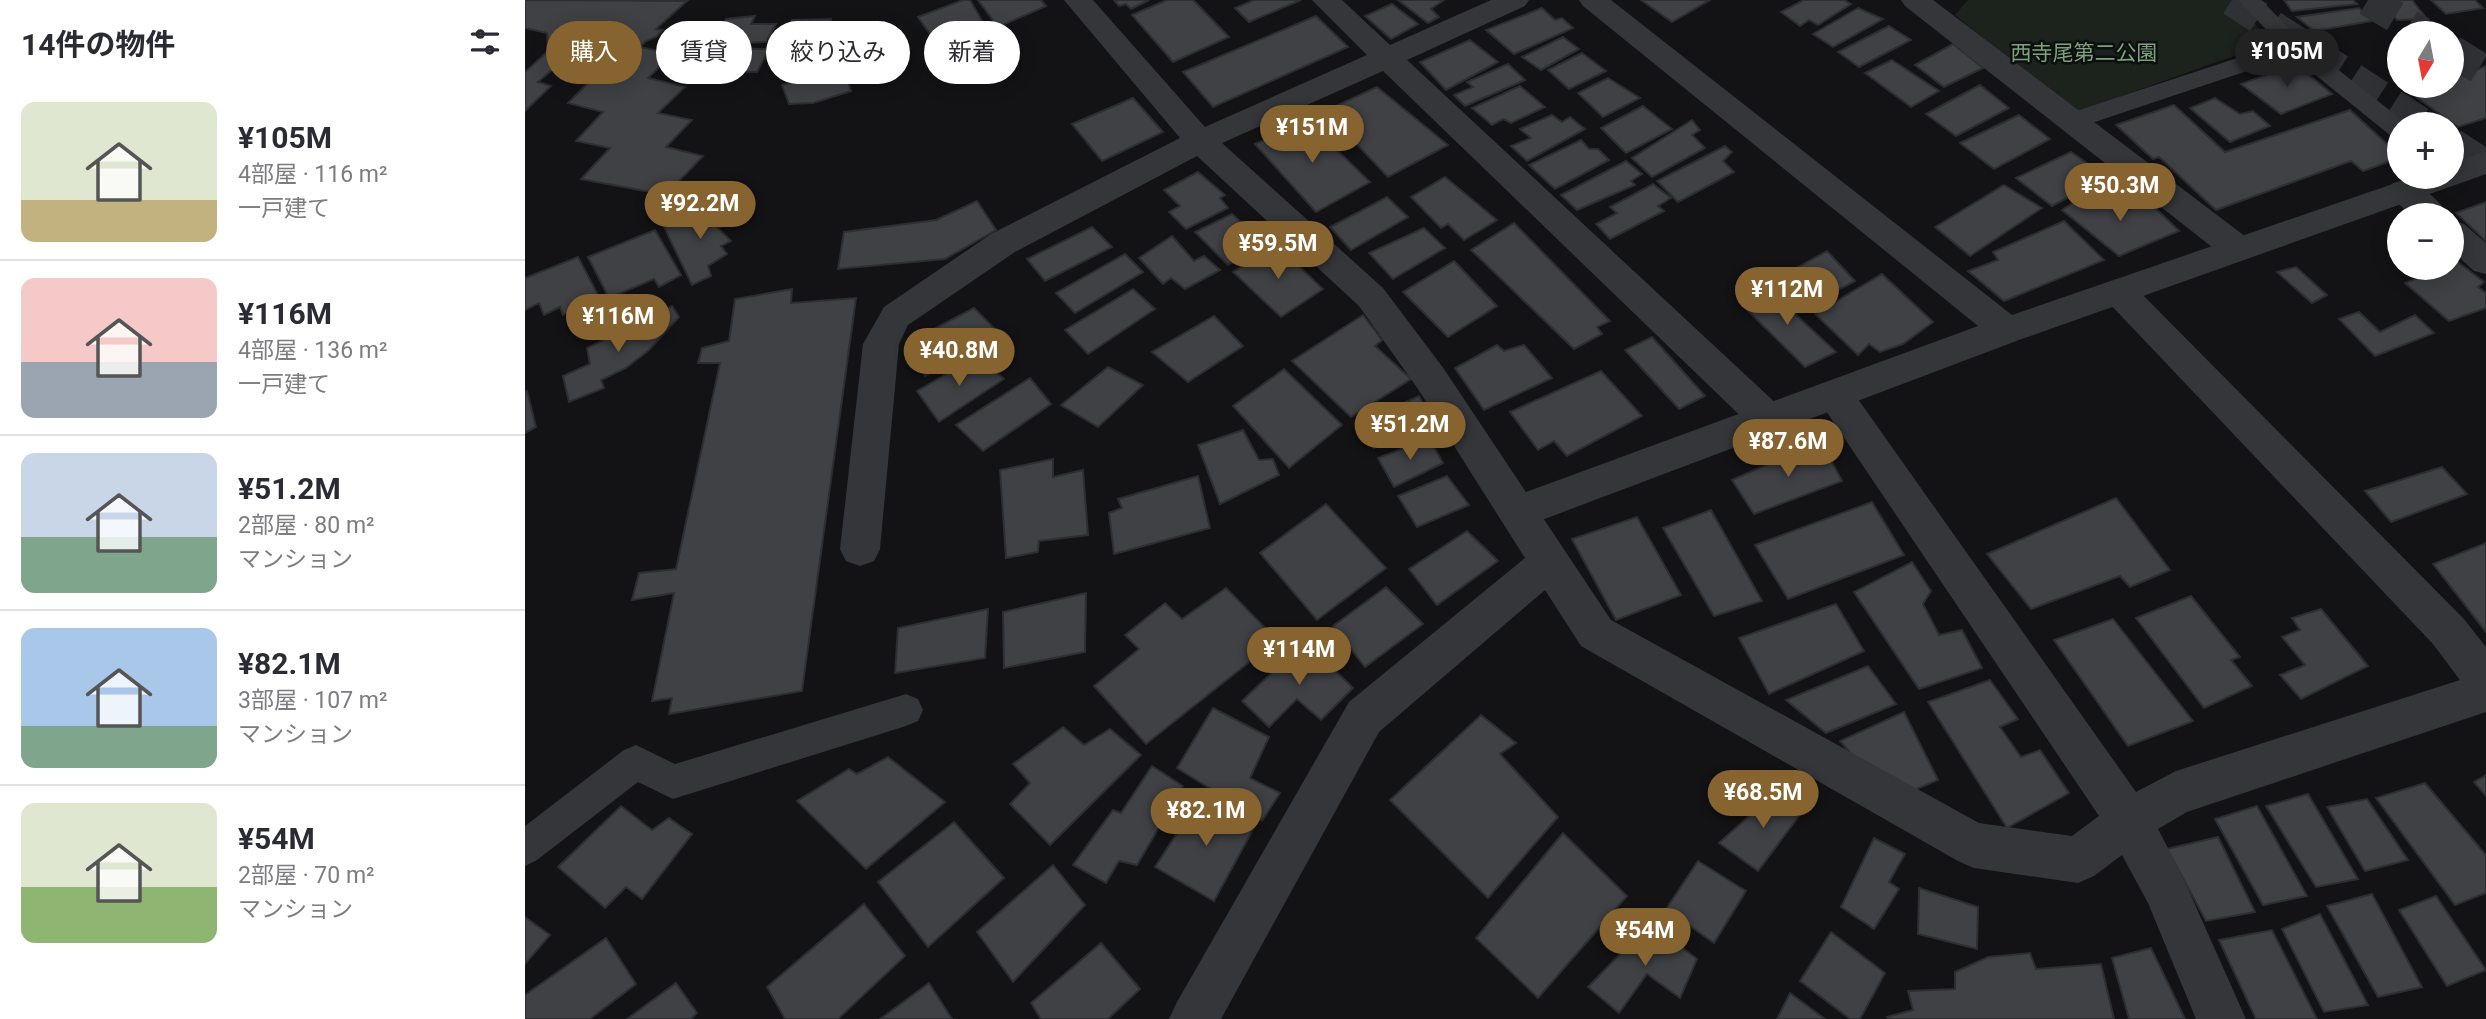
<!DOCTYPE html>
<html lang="ja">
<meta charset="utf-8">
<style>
:root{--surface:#fff;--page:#f2f2f3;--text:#2b2b33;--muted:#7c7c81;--line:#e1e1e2;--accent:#86632f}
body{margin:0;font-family:Roboto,"Noto Sans JP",sans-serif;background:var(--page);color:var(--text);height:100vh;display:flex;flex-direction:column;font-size:26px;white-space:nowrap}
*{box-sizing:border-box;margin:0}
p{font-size:23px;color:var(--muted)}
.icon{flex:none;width:38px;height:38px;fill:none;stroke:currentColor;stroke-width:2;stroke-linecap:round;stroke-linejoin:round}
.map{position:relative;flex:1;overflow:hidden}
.sheet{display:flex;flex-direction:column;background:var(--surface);width:525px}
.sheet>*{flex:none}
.top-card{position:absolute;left:21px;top:21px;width:665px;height:63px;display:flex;gap:14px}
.needle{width:46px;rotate:190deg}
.fabs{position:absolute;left:1862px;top:21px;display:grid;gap:14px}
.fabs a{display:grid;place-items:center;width:77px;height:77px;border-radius:50%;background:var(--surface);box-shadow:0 4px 18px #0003;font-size:35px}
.price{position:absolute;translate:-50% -60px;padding:0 16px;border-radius:24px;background:var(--accent);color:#fff;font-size:23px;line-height:46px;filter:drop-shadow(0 2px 4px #0008)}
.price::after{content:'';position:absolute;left:50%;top:42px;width:21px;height:16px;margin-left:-10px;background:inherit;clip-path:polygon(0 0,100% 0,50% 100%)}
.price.active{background:#222;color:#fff}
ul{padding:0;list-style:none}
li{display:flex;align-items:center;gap:21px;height:175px;padding:0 21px}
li+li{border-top:2px solid var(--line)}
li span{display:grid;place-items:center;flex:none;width:196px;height:140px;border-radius:14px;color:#555}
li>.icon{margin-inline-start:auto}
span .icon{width:84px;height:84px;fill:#fffc;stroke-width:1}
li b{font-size:30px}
h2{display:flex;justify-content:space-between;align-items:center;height:84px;padding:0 21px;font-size:30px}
.pill{padding:0 24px;border-radius:32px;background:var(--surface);box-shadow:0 4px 18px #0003;font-size:24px;line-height:63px}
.pill.active{background:var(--accent);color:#fff}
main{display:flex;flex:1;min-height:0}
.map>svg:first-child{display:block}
.green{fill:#1b231c}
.building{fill:#3f4145;stroke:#2d2e31;stroke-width:2}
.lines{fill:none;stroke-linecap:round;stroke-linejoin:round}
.motorway-tunnel{stroke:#303135;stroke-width:32;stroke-dasharray:32 16;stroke-linecap:butt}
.service{fill:#34363a;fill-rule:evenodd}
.minor{fill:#34363a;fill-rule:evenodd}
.tertiary{fill:#34363a;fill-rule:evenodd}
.labels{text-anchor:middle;stroke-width:5;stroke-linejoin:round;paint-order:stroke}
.far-park-label{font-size:21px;fill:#7ba27b;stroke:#0e0f10}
</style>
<main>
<section class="sheet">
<h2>14件の物件<svg class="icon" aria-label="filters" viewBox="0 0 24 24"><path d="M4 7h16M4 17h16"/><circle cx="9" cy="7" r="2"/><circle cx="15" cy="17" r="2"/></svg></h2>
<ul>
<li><span style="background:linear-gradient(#dfe7d0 70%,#c2b280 0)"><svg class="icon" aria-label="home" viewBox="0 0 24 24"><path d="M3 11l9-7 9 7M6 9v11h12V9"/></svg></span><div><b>¥105M</b><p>4部屋 · 116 m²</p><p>一戸建て</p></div></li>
<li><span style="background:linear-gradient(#f6c9c9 60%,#9aa5b1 0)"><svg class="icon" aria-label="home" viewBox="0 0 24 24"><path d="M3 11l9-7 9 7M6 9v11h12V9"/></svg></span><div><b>¥116M</b><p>4部屋 · 136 m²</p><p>一戸建て</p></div></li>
<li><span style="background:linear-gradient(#c9d6e8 60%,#7fa58c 0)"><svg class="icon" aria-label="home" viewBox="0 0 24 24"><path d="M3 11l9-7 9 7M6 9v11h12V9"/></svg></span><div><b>¥51.2M</b><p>2部屋 · 80 m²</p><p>マンション</p></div></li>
<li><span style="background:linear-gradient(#a9c7e8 70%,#7fa58c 0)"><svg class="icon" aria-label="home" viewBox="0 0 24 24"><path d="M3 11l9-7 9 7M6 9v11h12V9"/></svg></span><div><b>¥82.1M</b><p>3部屋 · 107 m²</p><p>マンション</p></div></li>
<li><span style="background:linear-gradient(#dfe7d0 60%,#8fb573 0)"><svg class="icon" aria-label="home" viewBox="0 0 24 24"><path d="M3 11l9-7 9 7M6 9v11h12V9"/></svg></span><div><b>¥54M</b><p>2部屋 · 70 m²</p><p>マンション</p></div></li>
</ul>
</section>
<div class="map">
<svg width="1961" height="1019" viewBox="0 0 1961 1019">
<rect width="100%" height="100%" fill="#131315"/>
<path class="green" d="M1443 0H1712L1745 43 1549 113 1430 15Z"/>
<g class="building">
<path d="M0 0 162 1 131 29 138 30 131 37 121 41 115 47 148 54 123 78 160 87 133 113 167 120 141 147 178 156 141 195 56 179 85 148 51 141 78 112 43 103 68 78 37 71 66 45 57 44 13 82 26 86 0 111V72L23 51 22 33 0 28Z"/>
<path d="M438 0H445L460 26 412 44 393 17Z"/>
<path d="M453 0H516L521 6 473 27Z"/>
<path d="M589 0H624L606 9 601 4 594 6Z"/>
<path d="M642 0H668L704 37 648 62 607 15Z"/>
<path d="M729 0H776L724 22 710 8Z"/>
<path d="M873 0H919L906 9 914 17 903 23Z"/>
<path d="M1116 0H1185L1147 22Z"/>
<path d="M1279 0H1319L1326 4 1293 25 1284 20 1275 26 1256 12Z"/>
<path d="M1759 0H1828L1832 4 1767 11Z"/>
<path d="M1857 0H1887L1902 19 1872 20Z"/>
<path d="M1906 0H1950L1958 8 1921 14Z"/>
<path d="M867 4 893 24 866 39 840 16Z"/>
<path d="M1017 8 1030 20 1037 18 1048 28 989 54 961 30Z"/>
<path d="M1333 8 1358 19 1308 47 1288 34Z"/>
<path d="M1834 8 1847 21 1789 31 1772 17Z"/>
<path d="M230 16 226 24H251L241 42 189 45 201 19Z"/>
<path d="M791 16 823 47 688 107 658 72Z"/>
<path d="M306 19 303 33 315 32 311 46 320 44 310 60 254 65 267 20Z"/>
<path d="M1364 26 1386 40 1334 67 1313 52Z"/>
<path d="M1038 37 1054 49 1016 70 997 57Z"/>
<path d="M945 40 973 62 921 90 895 62Z"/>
<path d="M1428 44 1458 68 1419 87 1390 65Z"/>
<path d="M195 48 244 49 232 72 184 71Z"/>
<path d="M1057 53 1081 71 1044 89 1023 70Z"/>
<path d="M1367 60 1414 91 1386 107 1340 73Z"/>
<path d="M983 64 1000 80 940 106 929 95 948 87 942 82Z"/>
<path d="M1771 64 1807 94 1756 114 1716 84Z"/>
<path d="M1961 66V118L1933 127 1887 94 1909 86H1927V79Z"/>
<path d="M319 71 326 91 288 103 264 104 257 85Z"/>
<path d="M1083 78 1115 98 1078 117 1053 93Z"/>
<path d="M1455 85 1484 108 1431 136 1401 114Z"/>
<path d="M995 86 1020 107 986 123 978 119 967 125 947 108Z"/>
<path d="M852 87 923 145 863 177 800 111Z"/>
<path d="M608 98 638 132 577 161 547 124Z"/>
<path d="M1690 98 1715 114 1728 111 1745 126 1705 142 1665 108Z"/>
<path d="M1649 105 1700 152 1825 110 1874 155V158L1838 171 1826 161 1691 210 1634 157 1628 159 1591 125Z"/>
<path d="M1118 106 1147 129 1101 153 1076 128Z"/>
<path d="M1027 115 1037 122 1045 117 1060 129 1002 161 986 146 1006 138 995 129Z"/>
<path d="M1494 115 1525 139 1469 169 1435 143Z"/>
<path d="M781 120 845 182 791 212 730 144Z"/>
<path d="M1167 120 1175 130 1167 135 1180 148 1127 177 1107 158Z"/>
<path d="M1056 140 1064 149H1073L1084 160 1030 189 1004 165Z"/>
<path d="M1200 146 1207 152 1198 161 1209 172 1153 202 1132 181Z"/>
<path d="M1546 152 1582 177 1527 206 1491 178Z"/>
<path d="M1101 161 1117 174 1106 181 1110 185 1052 210 1036 195Z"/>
<path d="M673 172 700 195 695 198 703 208 661 229 644 212 655 206 639 190Z"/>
<path d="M920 177 972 220 939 240 923 224 916 228 886 197Z"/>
<path d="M1128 184 1146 198 1133 206 1139 211 1085 239 1071 224 1092 213 1085 207Z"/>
<path d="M1479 185 1517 208 1445 256 1410 227Z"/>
<path d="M1567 190 1596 213 1622 200 1654 231 1594 256 1537 210Z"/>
<path d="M862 197 883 217 826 250 805 227Z"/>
<path d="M452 201 471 230 420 259 313 269 319 232 411 220Z"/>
<path d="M1961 202V241L1931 213Z"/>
<path d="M194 203 206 223 193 228 206 241 196 246 202 254 183 266 186 276 167 285 139 227Z"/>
<path d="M707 214 741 245 703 265 670 232Z"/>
<path d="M1539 221 1579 260 1479 301 1443 271 1473 260 1468 252Z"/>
<path d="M989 223 1085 321 1072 327 1077 334 1049 349 946 250Z"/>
<path d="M567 227 587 247 520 281 502 259Z"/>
<path d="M899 228 920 248 868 279 844 253Z"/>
<path d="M130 230 156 275 134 287 129 279 84 298 63 257Z"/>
<path d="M647 236 669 261 679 256 695 270 660 289 646 278 638 284 614 258Z"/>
<path d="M755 248 798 289 756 317 708 272 744 249Z"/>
<path d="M1302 251 1330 281 1283 306 1248 281Z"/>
<path d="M600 254 618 272 550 313 531 293Z"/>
<path d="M53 257 73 295 38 315 35 307 19 315 14 303 0 310V278Z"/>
<path d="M929 261 972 306 923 337 878 292Z"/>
<path d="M1933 262 1959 282 1953 287 1961 293V308L1924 321 1880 283 1918 268H1927V264Z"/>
<path d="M1771 267 1802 295 1787 303 1752 272Z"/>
<path d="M1357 274 1408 322 1378 344 1355 352 1344 344 1333 355 1290 314Z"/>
<path d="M1241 287 1311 352 1280 367 1214 302Z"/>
<path d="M267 289 266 303 331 298 277 691 144 714 147 698 127 701 149 593 107 600 114 573 151 569 195 363H173L177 348 204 341 210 299Z"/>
<path d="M608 289 630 309 563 354 540 330Z"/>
<path d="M147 306 154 317 124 350 101 368 76 380 79 388 44 402 38 376 65 364 62 348Z"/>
<path d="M449 308 472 331 400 376 392 358 395 343 403 332Z"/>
<path d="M1834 312 1855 332 1890 315 1909 333 1850 356 1814 319Z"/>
<path d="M838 315 857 340 850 346 886 379 826 417 767 361Z"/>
<path d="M689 316 718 346 663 382 627 352Z"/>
<path d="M1127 337 1180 396 1154 409 1100 350Z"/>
<path d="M972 345 979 351 999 345 1027 378 959 410 930 368Z"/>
<path d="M452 356 479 379 414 422 392 391Z"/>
<path d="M583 367 618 385 573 427 536 405Z"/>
<path d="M759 369 817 425 764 468 708 406Z"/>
<path d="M1076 371 1117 416 1042 456 1029 441 1013 450 985 412Z"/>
<path d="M505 378 526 404 458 451 431 425Z"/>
<path d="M2 391 11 427 0 433V392Z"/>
<path d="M894 396 908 421 849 448 834 423Z"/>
<path d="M718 430 734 460 748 459 754 475 695 504 673 445Z"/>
<path d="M904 438 918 463 869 487 853 458Z"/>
<path d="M1296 441 1317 481 1229 514 1207 480Z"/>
<path d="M528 459V477L558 470 563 535 514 541 513 552 481 558 475 470Z"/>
<path d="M1917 467 1942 494 1866 522 1840 491Z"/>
<path d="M673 476 685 528 589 554 584 513 597 508 593 499Z"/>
<path d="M922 476 944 505 892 527 873 496Z"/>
<path d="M1591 498 1645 570 1605 587 1595 576 1506 609 1462 554Z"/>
<path d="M1347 502 1379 555 1263 599 1230 545Z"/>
<path d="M801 504 861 568 792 620 735 553Z"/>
<path d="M1186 510 1237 601 1189 616 1138 528Z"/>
<path d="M1112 517 1156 595 1091 620 1047 539Z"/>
<path d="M942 531 973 561 912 605 884 569Z"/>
<path d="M1961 543V632L1908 564Z"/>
<path d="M1387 562 1406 591 1398 604 1414 635 1437 630 1457 668 1394 689 1329 592Z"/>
<path d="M861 587 898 624 840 667 808 626Z"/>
<path d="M701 588 752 640 621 744 569 686 614 649 600 635 640 603 657 619Z"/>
<path d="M561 593 560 652 479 668 478 612Z"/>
<path d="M1666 596 1715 657 1706 660 1727 686 1679 708 1611 618Z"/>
<path d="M1311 604 1339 651 1244 694 1214 638Z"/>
<path d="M463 609 460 658 370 673 373 628Z"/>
<path d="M1796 609 1843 666 1776 699 1755 675 1780 665 1757 637 1775 630 1767 618Z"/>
<path d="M1588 619 1668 721 1603 746 1529 640Z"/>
<path d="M780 641 828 688 796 720 772 699 744 727 717 701Z"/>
<path d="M1343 666 1371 704 1301 733 1261 700Z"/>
<path d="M1465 680 1493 719 1475 727 1496 757 1515 750 1544 793 1482 828 1403 702Z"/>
<path d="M688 708 744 737 725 778 755 793 737 821 652 768Z"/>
<path d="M1379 712 1413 780 1387 791 1328 756 1315 741Z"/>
<path d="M956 715 991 743 975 754 1033 817 963 898 865 800Z"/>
<path d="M538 727 559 745 585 729 616 755 525 845 485 804 505 783 488 764Z"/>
<path d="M363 757 420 802 341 869 272 801 324 769 332 774Z"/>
<path d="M627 766 658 786 612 865 594 861 581 883 548 865 588 810 596 813Z"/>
<path d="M1961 775V796L1949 782Z"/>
<path d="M1900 783 1961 855V893L1930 905 1851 798Z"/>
<path d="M1253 790 1280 808 1233 871 1194 843Z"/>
<path d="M1783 794 1833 879 1791 887 1741 806Z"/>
<path d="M675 798 731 824 689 901 630 867Z"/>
<path d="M1842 799 1883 860 1840 871 1802 807Z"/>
<path d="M96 806 127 830 144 818 167 834 117 899 101 887 80 908 33 867Z"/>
<path d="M1732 806 1782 896 1738 905 1690 819Z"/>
<path d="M429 822 479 878 403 947 353 882Z"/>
<path d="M1038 833 1102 896 1013 998 951 938Z"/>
<path d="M1693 837 1730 912 1681 921 1642 849Z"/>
<path d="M1349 838 1380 854 1364 882 1374 889 1349 929 1316 907Z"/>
<path d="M1173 861 1221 891 1189 943 1141 909Z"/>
<path d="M528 865 560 905 488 982 452 932Z"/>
<path d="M1394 888 1453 907 1452 949 1393 934Z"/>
<path d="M1847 894 1897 987 1853 997 1802 906Z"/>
<path d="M1911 896 1961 970 1922 986 1874 910Z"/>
<path d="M339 904 380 956 313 1019H260L242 987Z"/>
<path d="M1795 914 1843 1005 1799 1012 1757 929Z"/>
<path d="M0 917 25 935 0 964Z"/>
<path d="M1125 923 1172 959 1155 998 1122 974 1094 1013 1063 987Z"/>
<path d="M1747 930 1792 1019H1731L1694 940Z"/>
<path d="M1306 932 1360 973 1335 1019H1325L1275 981Z"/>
<path d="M81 938 111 984 65 1019H0V995Z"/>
<path d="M576 943 615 989 583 1019H516L506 1003Z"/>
<path d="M1626 948 1660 1019H1604L1587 958Z"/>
<path d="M1505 953 1511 969 1576 964 1589 1019H1363L1362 1017 1388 1010 1383 991 1430 989V972L1463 957Z"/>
<path d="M151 983 172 1013 166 1019H102Z"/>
<path d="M404 983 427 1019H355Z"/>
<path d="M1265 993 1300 1019H1252Z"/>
</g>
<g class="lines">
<g class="motorway-tunnel">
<path d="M1707 0 1897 124"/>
<path d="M1843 0 1897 33"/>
<path d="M1927 51 1961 72"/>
<path d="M1927 144 1961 166"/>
</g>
<g class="service">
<path d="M1713 0H1736L1778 42 1882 124H1874V138L1866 136 1767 56 1555 127 1547 129 1539 127 1535 121 1539 115 1755 44Z"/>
<path d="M381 694 393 699 398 710 393 721 381 726 148 799 113 782 12 860 0 866V826L99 750 111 745 150 764Z"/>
</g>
<g class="minor">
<path d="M539 0H568L680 127 842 55 787 0H817L865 45 966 0H1004L1000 6 882 60 1256 408 1261 419 1256 430 1243 434 1230 430 858 71 697 143 858 288 919 369 1086 620 1454 823 1547 836 1574 816 1297 405 1292 395 1297 385 1310 380 1323 385 1611 792 1651 771 1935 680 1908 644 1582 301 1577 292 1582 283 1594 279 1606 283 1938 618 1961 647V712L1662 812 1633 829 1655 871 1721 1019H1671L1623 903 1597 855 1569 876 1553 883 1449 868 1433 861 1056 646 1020 590 854 732 696 1019H644L652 1002 824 702 1000 558 893 389 834 306 672 156 490 252 383 325 374 344 355 549 349 561 335 566 321 561 315 549 338 344 359 307 466 234 655 138Z"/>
<path d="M1376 0H1408L1725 240 1730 249 1725 258 1713 261 1701 258 1380 6Z"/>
<path d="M1879 180C1896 185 1915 200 1923 215H1886L1868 199 1863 191 1868 183Z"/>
<path d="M1927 220 1939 224 1961 243V274L1949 271 1927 251Z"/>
</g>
<path class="tertiary" d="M1054 0H1086L1487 315 1888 177H1927V163L1961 151V174L1494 340 993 529 979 524 974 512 979 500 1453 326 1058 6Z"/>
</g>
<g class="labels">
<g class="far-park-label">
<text x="1559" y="60">西寺尾第二公園</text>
</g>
</g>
</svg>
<div class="fabs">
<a><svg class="needle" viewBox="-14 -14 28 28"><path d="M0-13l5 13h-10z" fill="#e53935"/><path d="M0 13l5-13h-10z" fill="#7c7c81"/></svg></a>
<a>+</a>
<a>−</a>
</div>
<b class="price active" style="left:1762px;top:89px">¥105M</b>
<b class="price" style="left:787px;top:165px">¥151M</b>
<b class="price" style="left:1595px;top:223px">¥50.3M</b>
<b class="price" style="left:175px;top:241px">¥92.2M</b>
<b class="price" style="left:753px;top:281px">¥59.5M</b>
<b class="price" style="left:1262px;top:327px">¥112M</b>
<b class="price" style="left:93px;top:354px">¥116M</b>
<b class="price" style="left:434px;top:388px">¥40.8M</b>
<b class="price" style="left:885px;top:462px">¥51.2M</b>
<b class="price" style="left:1263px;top:479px">¥87.6M</b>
<b class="price" style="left:774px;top:687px">¥114M</b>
<b class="price" style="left:1238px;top:830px">¥68.5M</b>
<b class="price" style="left:681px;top:848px">¥82.1M</b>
<b class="price" style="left:1120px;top:968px">¥54M</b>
<div class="top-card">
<a class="pill active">購入</a>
<a class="pill">賃貸</a>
<a class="pill">絞り込み</a>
<a class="pill">新着</a>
</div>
</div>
</main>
